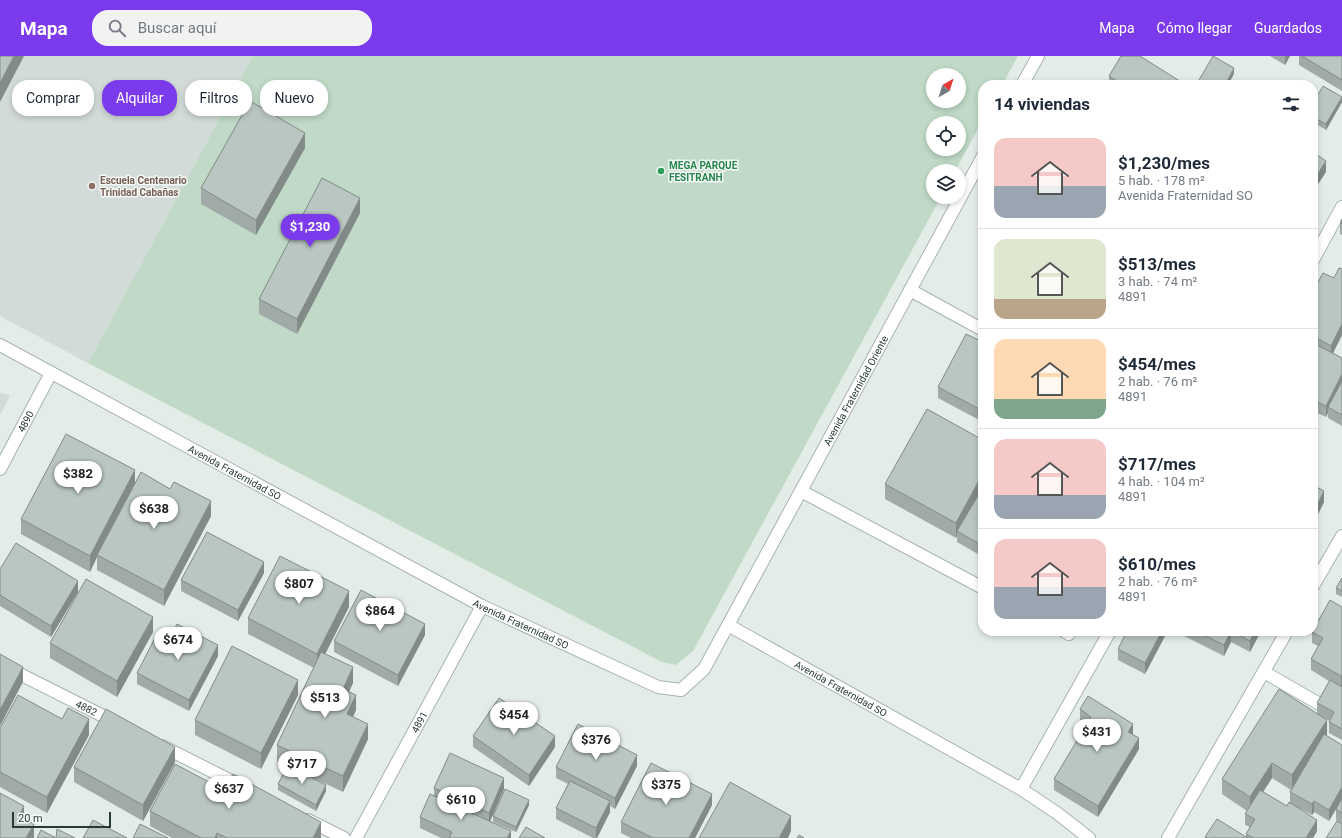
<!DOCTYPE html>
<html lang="es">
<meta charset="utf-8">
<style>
:root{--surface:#fff;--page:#f2f2f3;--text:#1f2937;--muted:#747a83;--line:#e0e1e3;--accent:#7c3aed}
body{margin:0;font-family:Roboto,sans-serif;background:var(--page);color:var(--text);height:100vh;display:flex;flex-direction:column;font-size:15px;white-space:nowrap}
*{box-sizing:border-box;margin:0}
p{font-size:13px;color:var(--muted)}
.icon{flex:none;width:22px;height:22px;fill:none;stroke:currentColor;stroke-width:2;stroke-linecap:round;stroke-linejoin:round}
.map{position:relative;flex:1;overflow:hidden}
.side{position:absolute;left:978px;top:24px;width:340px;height:556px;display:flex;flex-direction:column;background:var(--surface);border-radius:16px;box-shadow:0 2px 6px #0003}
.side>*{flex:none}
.hud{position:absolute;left:12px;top:24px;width:380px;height:36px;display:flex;gap:8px}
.needle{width:26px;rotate:39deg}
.tools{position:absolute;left:926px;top:12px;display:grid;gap:8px}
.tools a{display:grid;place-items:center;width:40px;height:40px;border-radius:50%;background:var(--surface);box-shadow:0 2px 6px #0003;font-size:20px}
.scale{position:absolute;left:12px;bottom:10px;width:99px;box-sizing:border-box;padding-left:4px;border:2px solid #263b36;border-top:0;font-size:11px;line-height:14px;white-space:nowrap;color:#263b36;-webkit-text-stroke:3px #f4f8f6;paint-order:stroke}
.price{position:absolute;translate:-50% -34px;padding:0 9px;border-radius:14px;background:#fff;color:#222;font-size:13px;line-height:26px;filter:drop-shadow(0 1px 2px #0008)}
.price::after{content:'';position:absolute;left:50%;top:24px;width:12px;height:9px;margin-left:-6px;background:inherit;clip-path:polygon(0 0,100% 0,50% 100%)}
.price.current{background:var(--accent);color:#fff}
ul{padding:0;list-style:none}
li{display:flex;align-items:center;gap:12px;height:100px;padding:0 16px}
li+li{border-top:1px solid var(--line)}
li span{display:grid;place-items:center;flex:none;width:112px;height:80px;border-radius:12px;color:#555}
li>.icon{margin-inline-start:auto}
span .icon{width:48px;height:48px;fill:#fffc;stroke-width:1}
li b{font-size:17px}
h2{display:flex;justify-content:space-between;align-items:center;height:48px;padding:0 16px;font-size:17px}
.pill{padding:0 14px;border-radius:16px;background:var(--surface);box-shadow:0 2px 6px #0003;font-size:14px;line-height:36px}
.pill.current{background:var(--accent);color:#fff}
header{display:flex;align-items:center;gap:24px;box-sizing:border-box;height:56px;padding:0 20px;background:var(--accent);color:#fff}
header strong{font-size:19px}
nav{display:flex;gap:22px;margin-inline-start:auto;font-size:14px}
.search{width:280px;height:36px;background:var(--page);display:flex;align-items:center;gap:10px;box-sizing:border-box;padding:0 14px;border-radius:16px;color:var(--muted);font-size:15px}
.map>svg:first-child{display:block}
.built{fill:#d2dbd7}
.green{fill:#c0dac7;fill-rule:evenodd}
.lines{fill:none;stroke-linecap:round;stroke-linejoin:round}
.minor-casing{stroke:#a7b3af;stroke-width:14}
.minor{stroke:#fff;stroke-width:12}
.wall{fill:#a0aaa6;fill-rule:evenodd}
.shaded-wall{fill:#828b87}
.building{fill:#bac6c1;stroke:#828b87}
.leisure-dot{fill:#2e9e5b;stroke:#f4f8f6;stroke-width:1.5}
.education-dot{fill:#8d6e63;stroke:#f4f8f6;stroke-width:1.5}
.labels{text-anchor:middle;stroke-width:3;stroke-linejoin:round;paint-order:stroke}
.leisure-label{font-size:10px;font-weight:bold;fill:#27864d;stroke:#f4f8f6;text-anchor:start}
.education-label{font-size:10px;font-weight:bold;fill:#785e54;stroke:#f4f8f6;text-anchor:start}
.street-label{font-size:10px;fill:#263b36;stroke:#f4f8f6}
</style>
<header>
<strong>Mapa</strong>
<div class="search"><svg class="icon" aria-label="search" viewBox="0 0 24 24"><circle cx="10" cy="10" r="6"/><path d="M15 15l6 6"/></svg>Buscar aquí</div>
<nav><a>Mapa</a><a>Cómo llegar</a><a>Guardados</a></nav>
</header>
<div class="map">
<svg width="1342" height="782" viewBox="0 0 1342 782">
<rect width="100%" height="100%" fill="#e4ece8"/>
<g class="built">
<path d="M0 0H253L88 307 0 260Z"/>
<path d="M0 336 10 340 0 359Z"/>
</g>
<path class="green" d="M253 0H1018L1002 29H983V64L955 115H933V141H941L693 595 676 609 662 606 88 307ZM933 19H959V45H933ZM933 67H959V93H933Z"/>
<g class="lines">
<defs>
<g id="minor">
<path d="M1022 29 1038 0"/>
<path d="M1313 204 1342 151"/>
<path d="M910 234 983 274"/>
<path id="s1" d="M0 289 482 550 658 631 681 634 704 613 728 569 1021 733 1057 757 1089 782"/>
<path id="s2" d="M0 413 51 317"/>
<path d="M801 435 983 532"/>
<path d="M1313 530 1342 480"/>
<path id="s3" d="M728 569 983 100"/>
<path d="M1064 575 1069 578"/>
<path id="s4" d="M0 608 117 667"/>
<path d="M1264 616 1342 661"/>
<path d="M162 690 243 731"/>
<path d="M1021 733 1110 575"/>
<path d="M308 764 344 782"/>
<path id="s5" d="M356 782 482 550"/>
<path d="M1168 782 1287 575"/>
</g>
</defs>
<use href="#minor" class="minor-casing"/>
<use href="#minor" class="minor"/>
</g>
<g class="wall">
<path d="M1270 0H1290L1285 9Z"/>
<path d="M1299 0H1342V35L1299 9Z"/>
<path d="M1109 20 1186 29H1109Z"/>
<path d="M1342 46 1326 74 1313 66V47Z"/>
<path d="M305 92 256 179 201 148V132Z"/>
<path d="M360 157 297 278 259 258V243Z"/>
<path d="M1342 163V179L1340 178V167Z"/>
<path d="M1342 213V279L1333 297 1342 302V370L1328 362V357L1326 361 1313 355V235L1334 222Z"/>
<path d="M983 286V366L938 342V331Z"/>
<path d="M983 384V501L957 486V479L956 482 885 443V428Z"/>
<path d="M135 428 211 460 164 550 97 514V501L90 516 21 478V463Z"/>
<path d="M1313 429 1324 446 1314 466 1313 465Z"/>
<path d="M0 513 78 536 51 581 0 550Z"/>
<path d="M264 517 238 565 181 535V524Z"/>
<path d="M1342 522V541L1336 538V532Z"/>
<path d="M349 551 325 598 353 627 349 636 356 654 353 661 368 683 343 736 307 719 326 735 316 755 278 734V728L288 710 277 705V689L314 612 248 578V562Z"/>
<path d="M1342 551V630L1341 631H1342V684L1329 677V666L1330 665 1322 661 1327 679V680L1342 689V768L1336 764V753L1337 752 1329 765 1314 756 1312 759 1299 752 1317 775 1313 782H1205V781H1246V778L1250 771 1245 769V758L1247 755 1222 738V723L1317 658V647L1329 625 1311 614V603L1318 590 1312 587V576ZM1272 722 1291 734 1290 736V746L1287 750 1263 736Z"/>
<path d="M1165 575V580L1145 618 1118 604V593Z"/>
<path d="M1174 575H1261L1250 596 1231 586 1224 600Z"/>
<path d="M153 576 117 641 50 602V587Z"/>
<path d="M425 579 398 630 334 596V585Z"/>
<path d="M168 586 218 600 189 655 137 628V617Z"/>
<path d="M298 639 261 713 195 679V664Z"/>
<path d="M1080 653 1133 678 1139 693 1098 761 1054 734V723L1087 669 1080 664Z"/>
<path d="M0 672 89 679 47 757 0 731Z"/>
<path d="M473 680 555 691 529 730 473 691Z"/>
<path d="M175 706 143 765 74 726V711Z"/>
<path d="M637 710 615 753 610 750V756L597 782H593L556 763V752L568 728 556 722V711Z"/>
<path d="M434 732 504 733 490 765 511 782H441L420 772V761L434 739Z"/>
<path d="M224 734 321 781V782H172L150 770V755Z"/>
<path d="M529 749 516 776 493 766V760Z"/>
<path d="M712 749 695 782H631L621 777V766Z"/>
</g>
<g class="shaded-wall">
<path d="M14 0H24L0 46V27Z"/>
<path d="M1285 0H1290L1285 9Z"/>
<path d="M1234 12V18L1228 29H1225Z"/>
<path d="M1342 41V46L1326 74V68Z"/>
<path d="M305 77V92L256 179V164Z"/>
<path d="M1326 105V116L1313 136V125Z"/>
<path d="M360 142V157L297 278V263Z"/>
<path d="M1342 268V279L1331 301V290Z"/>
<path d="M1342 318V329L1328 351V357L1326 361V350Z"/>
<path d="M1314 406V417L1313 420V409Z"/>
<path d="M135 414V430L97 499V501L90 516V500Z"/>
<path d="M983 417V433L957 475V479L956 482V467Z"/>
<path d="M1324 435V446L1314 466V455Z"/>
<path d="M211 445V460L164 550V534Z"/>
<path d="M1315 468V479L1313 482V471Z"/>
<path d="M264 506V517L238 565V554Z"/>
<path d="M78 525V536L51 581V570Z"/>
<path d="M349 535V551L317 614V598Z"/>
<path d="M153 561V576L117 641V625Z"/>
<path d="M425 568V579L398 630V619Z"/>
<path d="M1162 575H1165V580L1145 618V607Z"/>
<path d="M1231 575V586L1224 600V589Z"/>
<path d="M1255 575H1261L1250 596V585Z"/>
<path d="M218 589V600L189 655V644Z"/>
<path d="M23 611V626L0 670V654Z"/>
<path d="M353 611V627L343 648V633Z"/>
<path d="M1342 619V630L1341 631V620Z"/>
<path d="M298 624V639L261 713V697Z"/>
<path d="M356 639V654L347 673V658Z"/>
<path d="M89 663V679L47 757V741Z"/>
<path d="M1327 664V679L1292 735V719Z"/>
<path d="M368 668V683L343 736V720Z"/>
<path d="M1133 668V679L1128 676Z"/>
<path d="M555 680V691L529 730V719Z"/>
<path d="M1139 682V693L1098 761V750Z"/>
<path d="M175 691V706L143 765V749Z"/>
<path d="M637 699V710L615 753V742Z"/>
<path d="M1272 707V722L1250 756V741Z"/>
<path d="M504 722V733L489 768V757Z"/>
<path d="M326 729V735L316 755V749Z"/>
<path d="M1342 731V742L1329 765V754Z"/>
<path d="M712 738V749L695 782H689Z"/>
<path d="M529 744V749L516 776V771Z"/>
<path d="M610 745V756L597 782H596V772Z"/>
<path d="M1314 745V756L1312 759V748Z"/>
<path d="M24 750V766L19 760Z"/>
<path d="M791 760V775L788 782H779Z"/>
<path d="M1317 764V775L1313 782H1306Z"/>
<path d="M321 766V782H313Z"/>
<path d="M34 768V782H26Z"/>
<path d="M511 775V782H507Z"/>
<path d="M217 777V782H215Z"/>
</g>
<g class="building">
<path d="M0 0H14L0 27Z"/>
<path d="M1121 0H1140L1186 29H1123L1109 20Z"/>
<path d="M1213 0 1234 12 1225 29H1196Z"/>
<path d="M1302 0H1342V24Z"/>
<path d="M1323 30 1342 41 1326 68 1313 61V47Z"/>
<path d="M250 45 305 77 256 164 201 132Z"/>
<path d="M1313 96 1326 105 1313 125Z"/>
<path d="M322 122 360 142 297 263 259 243Z"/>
<path d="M1342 163V168L1340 167Z"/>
<path d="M1339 212 1342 213V268L1331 290 1313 280V235L1323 217 1334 222Z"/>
<path d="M966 278 983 286V355L938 331Z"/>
<path d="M1313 287 1342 302V318L1326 350 1313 344Z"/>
<path d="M1342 325V359L1328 351Z"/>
<path d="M927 353 983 384V417L956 467 885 428Z"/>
<path d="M66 378 135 414 90 500 21 463Z"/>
<path d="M141 416 170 433 174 426 211 445 164 534 97 499Z"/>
<path d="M1313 429 1324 435 1314 455 1313 454Z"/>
<path d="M983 431V490L957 475Z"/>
<path d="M207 476 264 506 238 554 181 524Z"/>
<path d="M16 487 78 525 51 570 0 539V513Z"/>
<path d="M280 500 349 535 317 598 248 562Z"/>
<path d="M1342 522V535L1336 532Z"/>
<path d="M86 523 153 561 117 625 50 587Z"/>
<path d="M361 534 425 568 398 619 334 585Z"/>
<path d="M1330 544 1342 551V619L1341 620 1311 603 1323 582 1312 576Z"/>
<path d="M177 568 218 589 189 644 137 617 156 580 168 586Z"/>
<path d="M1127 575H1162L1145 607 1118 593Z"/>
<path d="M1196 575H1231L1224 589Z"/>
<path d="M1231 575H1255L1250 585Z"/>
<path d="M232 590 298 624 261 697 195 664Z"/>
<path d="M321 596 353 611 343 633 356 639 347 658 368 668 343 720 277 689Z"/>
<path d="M0 598 23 611 0 654Z"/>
<path d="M1330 624 1342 631V673L1329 666 1334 656 1317 647Z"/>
<path d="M1279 633 1327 664 1292 719 1272 707 1250 741 1222 723Z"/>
<path d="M18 639 62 663 68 652 89 663 47 741 0 716V672Z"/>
<path d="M1088 640 1133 668 1128 676 1139 682 1098 750 1054 723 1091 661 1080 653Z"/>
<path d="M499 642 555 680 529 719 473 680Z"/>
<path d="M106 653 175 691 143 749 74 711Z"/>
<path d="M578 668 637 699 615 742 556 711Z"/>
<path d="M1324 678 1342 689V731L1329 754 1314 745 1312 748 1290 736Z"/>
<path d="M450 697 504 722 489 757 434 732Z"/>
<path d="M651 707 712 738 689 782H653L621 766Z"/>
<path d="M175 708 224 734 233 718 321 766 313 782H227L217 777 215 782H201L150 755Z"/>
<path d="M288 709 326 729 316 749 278 728Z"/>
<path d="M570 725 610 745 596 772 556 752Z"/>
<path d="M730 726 791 760 779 782H699Z"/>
<path d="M505 733 529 744 516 771 493 760Z"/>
<path d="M1260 734 1287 750 1289 746 1317 764 1306 782H1253L1246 778 1255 763 1245 758Z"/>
<path d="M0 737 24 750 19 760 34 768 26 782H0Z"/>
<path d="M430 738 511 775 507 782H449L452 776 420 761Z"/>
<path d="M1342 742V757L1336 753Z"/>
<path d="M1217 763 1248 782H1208L1205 781Z"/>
<path d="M93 764 127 782H83Z"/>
<path d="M1337 765 1342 768V782H1326Z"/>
<path d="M140 768 168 782H133Z"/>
<path d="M526 771 545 782H519Z"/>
<path d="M57 773 75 782H56Z"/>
<path d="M41 774 56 782H37Z"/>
<path d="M799 779 804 782H797Z"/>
</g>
<circle class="leisure-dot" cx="661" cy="115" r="4"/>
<circle class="education-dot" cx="92" cy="130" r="4"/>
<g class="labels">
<g class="leisure-label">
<text x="669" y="113">MEGA PARQUE<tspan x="669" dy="12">FESITRANH</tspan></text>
</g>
<g class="education-label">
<text x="100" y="128">Escuela Centenario<tspan x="100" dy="12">Trinidad Cabañas</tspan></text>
</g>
<g class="street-label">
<text dy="4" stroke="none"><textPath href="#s3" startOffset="267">Avenida Fraternidad Oriente</textPath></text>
<text dy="4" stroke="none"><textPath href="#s2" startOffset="54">4890</textPath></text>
<text dy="4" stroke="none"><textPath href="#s1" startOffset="267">Avenida Fraternidad SO</textPath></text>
<text dy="4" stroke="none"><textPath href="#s1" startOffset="591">Avenida Fraternidad SO</textPath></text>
<text dy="4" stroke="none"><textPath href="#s1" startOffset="976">Avenida Fraternidad SO</textPath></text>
<text dy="4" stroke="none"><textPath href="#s4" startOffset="97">4882</textPath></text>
<text dy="4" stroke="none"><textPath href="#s5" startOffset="132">4891</textPath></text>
</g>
</g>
</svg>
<div class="tools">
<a><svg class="needle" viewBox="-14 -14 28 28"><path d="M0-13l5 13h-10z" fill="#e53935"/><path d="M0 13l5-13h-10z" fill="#747a83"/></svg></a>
<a><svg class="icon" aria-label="locate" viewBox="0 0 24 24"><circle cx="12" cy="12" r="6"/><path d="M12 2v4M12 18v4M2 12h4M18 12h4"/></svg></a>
<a><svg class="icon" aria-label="layers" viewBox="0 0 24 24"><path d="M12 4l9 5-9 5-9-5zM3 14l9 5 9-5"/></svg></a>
</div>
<div class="scale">20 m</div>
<b class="price current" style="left:310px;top:192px">$1,230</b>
<b class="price" style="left:78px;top:439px">$382</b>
<b class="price" style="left:154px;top:474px">$638</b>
<b class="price" style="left:299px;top:549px">$807</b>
<b class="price" style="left:380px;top:576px">$864</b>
<b class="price" style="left:178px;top:605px">$674</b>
<b class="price" style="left:325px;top:663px">$513</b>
<b class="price" style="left:514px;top:680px">$454</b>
<b class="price" style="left:1097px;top:697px">$431</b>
<b class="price" style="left:596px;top:705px">$376</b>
<b class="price" style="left:302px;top:729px">$717</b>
<b class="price" style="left:666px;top:750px">$375</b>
<b class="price" style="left:229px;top:754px">$637</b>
<b class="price" style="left:461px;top:765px">$610</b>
<div class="hud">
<a class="pill">Comprar</a>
<a class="pill current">Alquilar</a>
<a class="pill">Filtros</a>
<a class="pill">Nuevo</a>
</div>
<section class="side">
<h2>14 viviendas<svg class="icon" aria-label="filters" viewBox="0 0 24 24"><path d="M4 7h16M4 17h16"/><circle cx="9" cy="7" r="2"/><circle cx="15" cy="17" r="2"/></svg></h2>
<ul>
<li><span style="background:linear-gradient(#f6c9c9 60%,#9aa5b1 0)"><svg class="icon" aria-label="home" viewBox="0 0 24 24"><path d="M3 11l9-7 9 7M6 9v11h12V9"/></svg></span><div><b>$1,230/mes</b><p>5 hab. · 178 m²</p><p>Avenida Fraternidad SO</p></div></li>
<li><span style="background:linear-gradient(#dfe7d0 75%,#b9a48a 0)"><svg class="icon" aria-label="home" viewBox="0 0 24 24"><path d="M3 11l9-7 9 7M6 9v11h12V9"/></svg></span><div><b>$513/mes</b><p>3 hab. · 74 m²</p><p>4891</p></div></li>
<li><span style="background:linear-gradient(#ffd9b3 75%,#7fa58c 0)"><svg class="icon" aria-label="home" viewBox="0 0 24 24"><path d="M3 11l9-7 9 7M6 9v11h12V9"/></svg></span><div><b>$454/mes</b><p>2 hab. · 76 m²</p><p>4891</p></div></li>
<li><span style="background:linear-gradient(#f6c9c9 70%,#9aa5b1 0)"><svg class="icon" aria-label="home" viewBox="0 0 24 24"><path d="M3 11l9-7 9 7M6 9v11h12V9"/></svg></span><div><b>$717/mes</b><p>4 hab. · 104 m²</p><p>4891</p></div></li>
<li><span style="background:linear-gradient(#f6c9c9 60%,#9aa5b1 0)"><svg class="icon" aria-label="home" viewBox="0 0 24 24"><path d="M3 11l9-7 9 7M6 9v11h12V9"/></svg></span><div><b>$610/mes</b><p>2 hab. · 76 m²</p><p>4891</p></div></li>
</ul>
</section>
</div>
